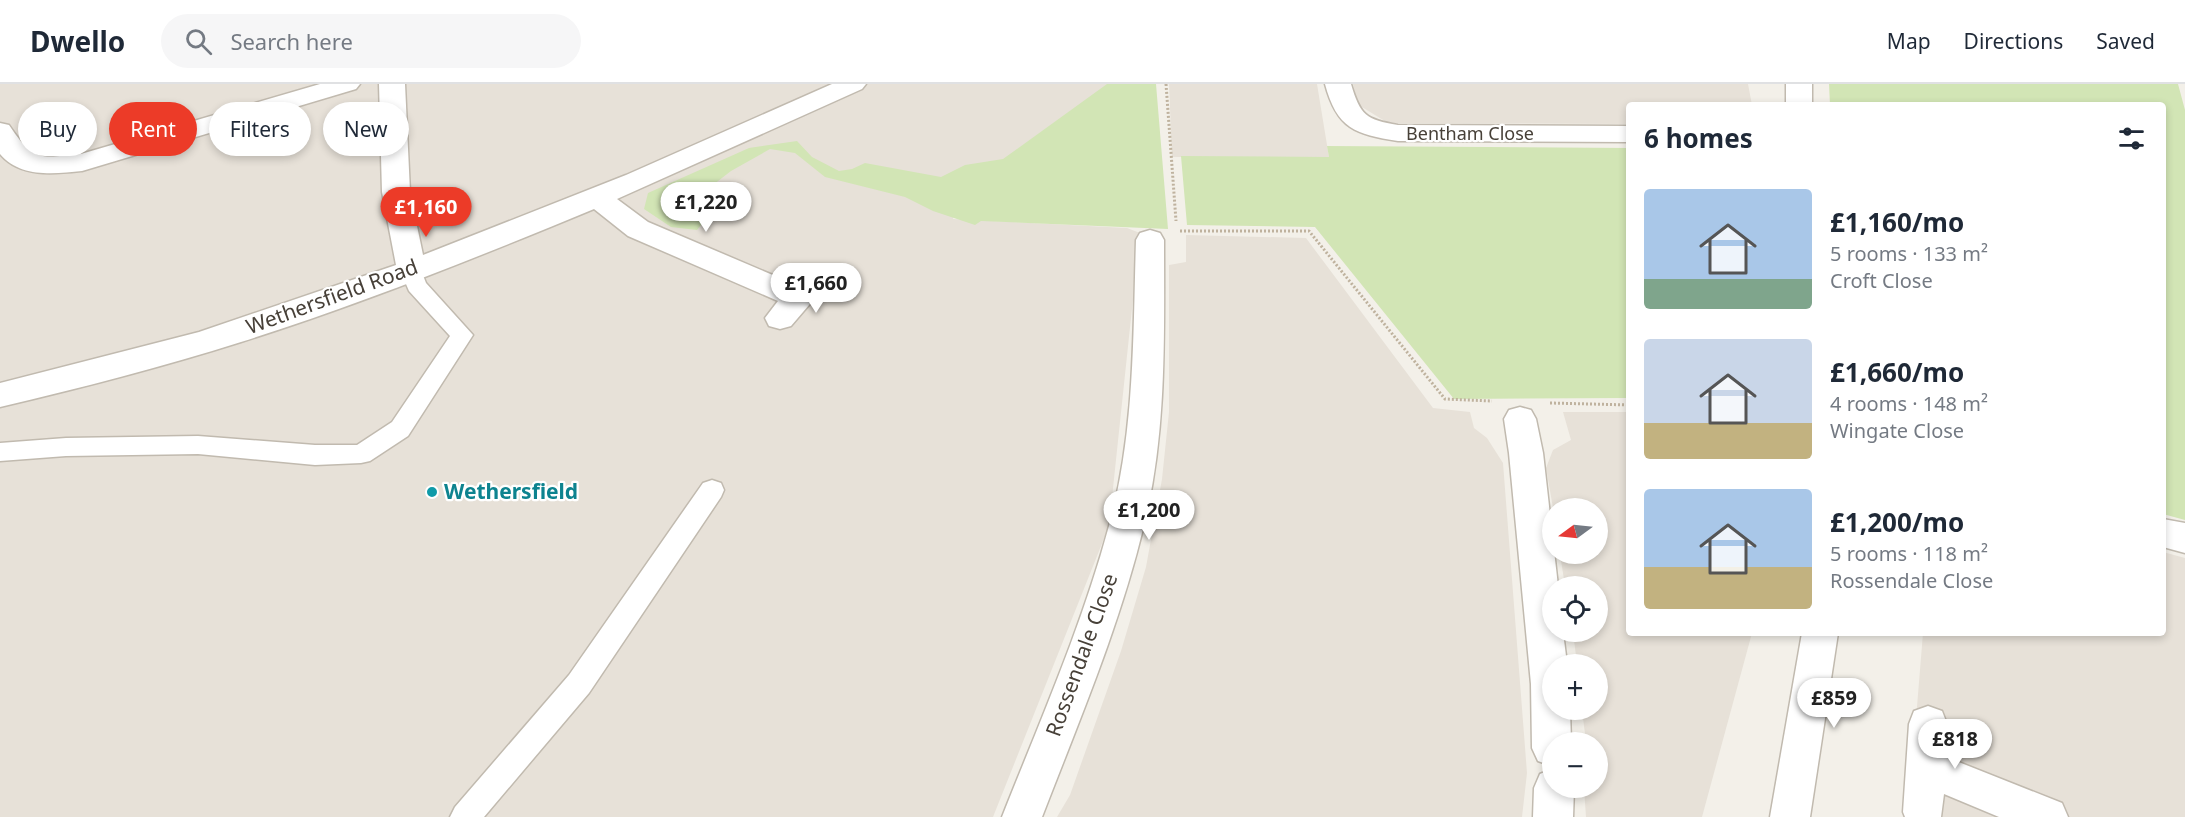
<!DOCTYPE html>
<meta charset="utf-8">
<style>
:root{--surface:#fff;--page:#f6f6f7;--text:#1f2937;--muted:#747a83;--line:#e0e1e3;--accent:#ec3b28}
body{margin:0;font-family:"Noto Sans",sans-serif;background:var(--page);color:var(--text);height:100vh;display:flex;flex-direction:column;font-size:22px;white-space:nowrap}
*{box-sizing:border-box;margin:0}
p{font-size:20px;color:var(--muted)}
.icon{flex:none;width:33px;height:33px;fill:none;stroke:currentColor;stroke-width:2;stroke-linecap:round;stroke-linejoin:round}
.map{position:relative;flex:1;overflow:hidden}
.panel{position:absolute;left:1626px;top:18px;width:540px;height:534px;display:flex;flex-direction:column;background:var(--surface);border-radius:6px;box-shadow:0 3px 9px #0003}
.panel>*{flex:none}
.hud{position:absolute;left:18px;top:18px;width:570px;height:54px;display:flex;gap:12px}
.needle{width:39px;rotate:255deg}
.fabs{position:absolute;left:1542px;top:414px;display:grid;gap:12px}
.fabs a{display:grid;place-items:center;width:66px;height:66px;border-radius:50%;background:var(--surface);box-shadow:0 3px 9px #0003;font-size:30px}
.price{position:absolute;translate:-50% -51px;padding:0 14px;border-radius:21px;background:#fff;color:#222;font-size:20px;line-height:39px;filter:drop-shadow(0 2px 3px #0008)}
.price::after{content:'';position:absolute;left:50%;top:36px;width:18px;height:14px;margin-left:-9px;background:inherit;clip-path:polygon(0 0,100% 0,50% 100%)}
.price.selected{background:var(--accent);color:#fff}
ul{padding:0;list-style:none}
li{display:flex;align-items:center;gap:18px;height:150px;padding:0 18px}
li span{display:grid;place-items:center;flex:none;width:168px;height:120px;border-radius:6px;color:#555}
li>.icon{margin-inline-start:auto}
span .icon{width:72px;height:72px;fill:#fffc;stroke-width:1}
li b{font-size:26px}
h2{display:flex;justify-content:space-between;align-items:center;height:72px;padding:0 18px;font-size:26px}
.chip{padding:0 21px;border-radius:27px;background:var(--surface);box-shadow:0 3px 9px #0003;font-size:21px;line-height:54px}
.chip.selected{background:var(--accent);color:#fff}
header{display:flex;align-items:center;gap:36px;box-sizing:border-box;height:84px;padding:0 30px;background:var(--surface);border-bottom:2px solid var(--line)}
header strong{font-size:28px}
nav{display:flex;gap:33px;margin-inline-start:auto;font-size:21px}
.search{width:420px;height:54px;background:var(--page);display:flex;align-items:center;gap:15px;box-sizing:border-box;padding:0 21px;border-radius:33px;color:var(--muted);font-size:22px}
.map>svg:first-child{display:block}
.residential{fill:#e7e1d8}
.green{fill:#d2e5b5}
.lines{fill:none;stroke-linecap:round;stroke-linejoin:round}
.service-casing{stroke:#c1baaf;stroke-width:3}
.minor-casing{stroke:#c1baaf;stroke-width:3}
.tertiary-casing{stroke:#c1baaf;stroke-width:3}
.path{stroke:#bfb29e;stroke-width:3;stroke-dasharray:2 2;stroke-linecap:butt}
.service{fill:#fff;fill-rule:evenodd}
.minor{fill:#fff;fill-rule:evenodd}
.tertiary{fill:#fff;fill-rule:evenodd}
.culture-dot{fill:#0f9aa8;stroke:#fff;stroke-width:2}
.labels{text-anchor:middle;stroke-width:4.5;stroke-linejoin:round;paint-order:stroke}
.far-street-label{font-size:18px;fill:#474038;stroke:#fff}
.street-label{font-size:21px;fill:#474038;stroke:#fff}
.culture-label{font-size:21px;font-weight:bold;fill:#0d838f;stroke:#fff;text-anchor:start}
</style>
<header>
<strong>Dwello</strong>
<div class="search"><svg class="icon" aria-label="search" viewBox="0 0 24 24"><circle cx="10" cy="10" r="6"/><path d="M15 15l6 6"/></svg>Search here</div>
<nav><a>Map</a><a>Directions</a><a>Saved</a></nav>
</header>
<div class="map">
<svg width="2185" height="733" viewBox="0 0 2185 733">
<rect width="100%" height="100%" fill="#f3f0e9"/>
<g class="residential">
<path d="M0 0H1124L958 119 953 135 1127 144 1140 149 1109 442 993 733H0Z"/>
<path d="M1169 0H1317L1329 73H1172Z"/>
<path d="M1353 0H1748L1752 21H1629V40L1388 39 1357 20Z"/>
<path d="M1186 151 1306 154 1433 324 1470 328 1474 344 1487 354 1503 379 1527 689 1522 733H1057L1070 711 1121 567 1146 483 1162 395 1169 328V181L1186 178Z"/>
<path d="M1563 328H1629V549H1752L1702 733H1586L1584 704H1598V658H1586L1582 626H1598V580H1577L1573 548H1598V502H1565L1560 470H1598V424H1553L1546 384 1553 366 1571 356Z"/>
<path d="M2163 468 2185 474V733H1908L1923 549H2163Z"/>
</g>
<g class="green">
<path d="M1107 0H1156L1168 145 981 137 975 141 933 127 905 113 825 93 795 69 770 65 731 87 709 104 701 117 700 131 705 136 697 146 671 143 644 125 648 109 749 64 797 57 812 73 839 87 852 85 865 79 941 93 965 81 1003 75Z"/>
<path d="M1829 0H2178L2185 26V436L2163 430V21H1830Z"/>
<path d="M1327 62 1629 64V314L1454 315 1315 143 1187 141 1181 72 1329 73Z"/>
</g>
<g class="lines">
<defs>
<g id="service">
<path d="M411 179 419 181 426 199 473 251 408 352 370 377 361 379 315 381 198 370 66 372 0 377V359L66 354 198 352 315 361H357L392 338 450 252 409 207 400 186 403 181Z"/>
<path d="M712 396 721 399 724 406 721 413 589 609 484 733H450L455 723 569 591 703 399Z"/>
</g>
<g id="minor">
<path d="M320 0H360L356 5 82 87C54 90 20 94 0 70V39L9 41C34 78 38 74 81 70Z"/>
<path d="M379 0H405L410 108 423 171 626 91 832 0H866L862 5 617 115 648 138 794 200C805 188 811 181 828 186L833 193 791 242 780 245 769 242 765 234 778 217 628 152 594 125C478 173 361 220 241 258 162 283 81 304 0 323V299L199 248 396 181 382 108Z"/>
<path d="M1325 0H1351C1360 31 1366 36 1398 41L1629 42V58L1398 57C1355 50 1337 45 1325 0Z"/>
<path d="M1150 146 1160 149 1164 156C1164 251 1167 348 1144 441 1120 541 1079 637 1042 733H1002C1040 637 1082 542 1109 442 1135 349 1133 251 1136 156L1140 149Z"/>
<path d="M1520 323 1531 326 1536 335 1543 369 1558 502H1552V548H1563L1567 580H1552V626H1570L1571 658H1552V682L1538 677 1532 664 1531 600 1509 369 1504 335 1509 326Z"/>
<path d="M2163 435 2185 439V469L2163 463Z"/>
<path d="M1928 622 1942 627 1947 640 1946 673 2062 719 2068 733H1999L1944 710 1941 733H1905L1903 728 1909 640 1914 627Z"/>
<path d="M1552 685V704H1574L1573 733H1533L1534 704 1540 690Z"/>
</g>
<g id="tertiary">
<rect x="1786" y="0" width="26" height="21"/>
<path d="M1802 549H1838L1810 733H1770Z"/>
</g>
</defs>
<use href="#service" class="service-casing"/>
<use href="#minor" class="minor-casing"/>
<use href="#tertiary" class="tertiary-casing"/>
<g class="path">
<path d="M1166 0 1176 137"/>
<path d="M1180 147H1309L1445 315 1492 317"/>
<path d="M1550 319 1629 321"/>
</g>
<use href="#service" class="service"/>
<use href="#minor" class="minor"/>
<use href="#tertiary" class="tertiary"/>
</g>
<circle class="culture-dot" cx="432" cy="408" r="6"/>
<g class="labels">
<g class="far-street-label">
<text x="1470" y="56">Bentham Close</text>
</g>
<g class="street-label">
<text transform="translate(332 213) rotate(-20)" y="7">Wethersfield Road</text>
<text transform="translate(1082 571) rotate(-70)" y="7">Rossendale Close</text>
</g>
<g class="culture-label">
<text x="444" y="415">Wethersfield</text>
</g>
</g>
</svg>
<div class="fabs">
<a><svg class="needle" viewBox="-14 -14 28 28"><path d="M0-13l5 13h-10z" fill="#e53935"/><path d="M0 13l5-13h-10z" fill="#747a83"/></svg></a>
<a><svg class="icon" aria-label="locate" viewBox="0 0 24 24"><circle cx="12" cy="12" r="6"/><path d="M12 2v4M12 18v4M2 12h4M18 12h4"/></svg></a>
<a>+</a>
<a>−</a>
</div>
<b class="price" style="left:706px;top:149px">£1,220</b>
<b class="price selected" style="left:426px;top:154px">£1,160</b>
<b class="price" style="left:816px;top:230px">£1,660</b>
<b class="price" style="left:1149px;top:457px">£1,200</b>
<b class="price" style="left:1834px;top:645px">£859</b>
<b class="price" style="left:1955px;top:686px">£818</b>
<div class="hud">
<a class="chip">Buy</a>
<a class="chip selected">Rent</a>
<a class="chip">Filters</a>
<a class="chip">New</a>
</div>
<section class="panel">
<h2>6 homes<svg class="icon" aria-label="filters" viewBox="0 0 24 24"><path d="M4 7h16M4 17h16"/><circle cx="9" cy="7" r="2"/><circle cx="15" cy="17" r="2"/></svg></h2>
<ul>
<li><span style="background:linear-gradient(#a9c7e8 75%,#7fa58c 0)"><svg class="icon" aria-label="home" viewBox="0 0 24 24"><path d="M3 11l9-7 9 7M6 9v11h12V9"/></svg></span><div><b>£1,160/mo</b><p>5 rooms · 133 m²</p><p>Croft Close</p></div></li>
<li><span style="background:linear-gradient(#c9d6e8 70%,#c2b280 0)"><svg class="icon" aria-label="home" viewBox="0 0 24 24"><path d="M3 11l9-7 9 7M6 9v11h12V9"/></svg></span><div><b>£1,660/mo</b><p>4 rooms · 148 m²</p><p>Wingate Close</p></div></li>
<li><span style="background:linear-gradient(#a9c7e8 65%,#c2b280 0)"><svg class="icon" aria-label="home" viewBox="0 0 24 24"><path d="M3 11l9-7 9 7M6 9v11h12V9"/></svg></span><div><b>£1,200/mo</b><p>5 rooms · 118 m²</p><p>Rossendale Close</p></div></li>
</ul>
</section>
</div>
